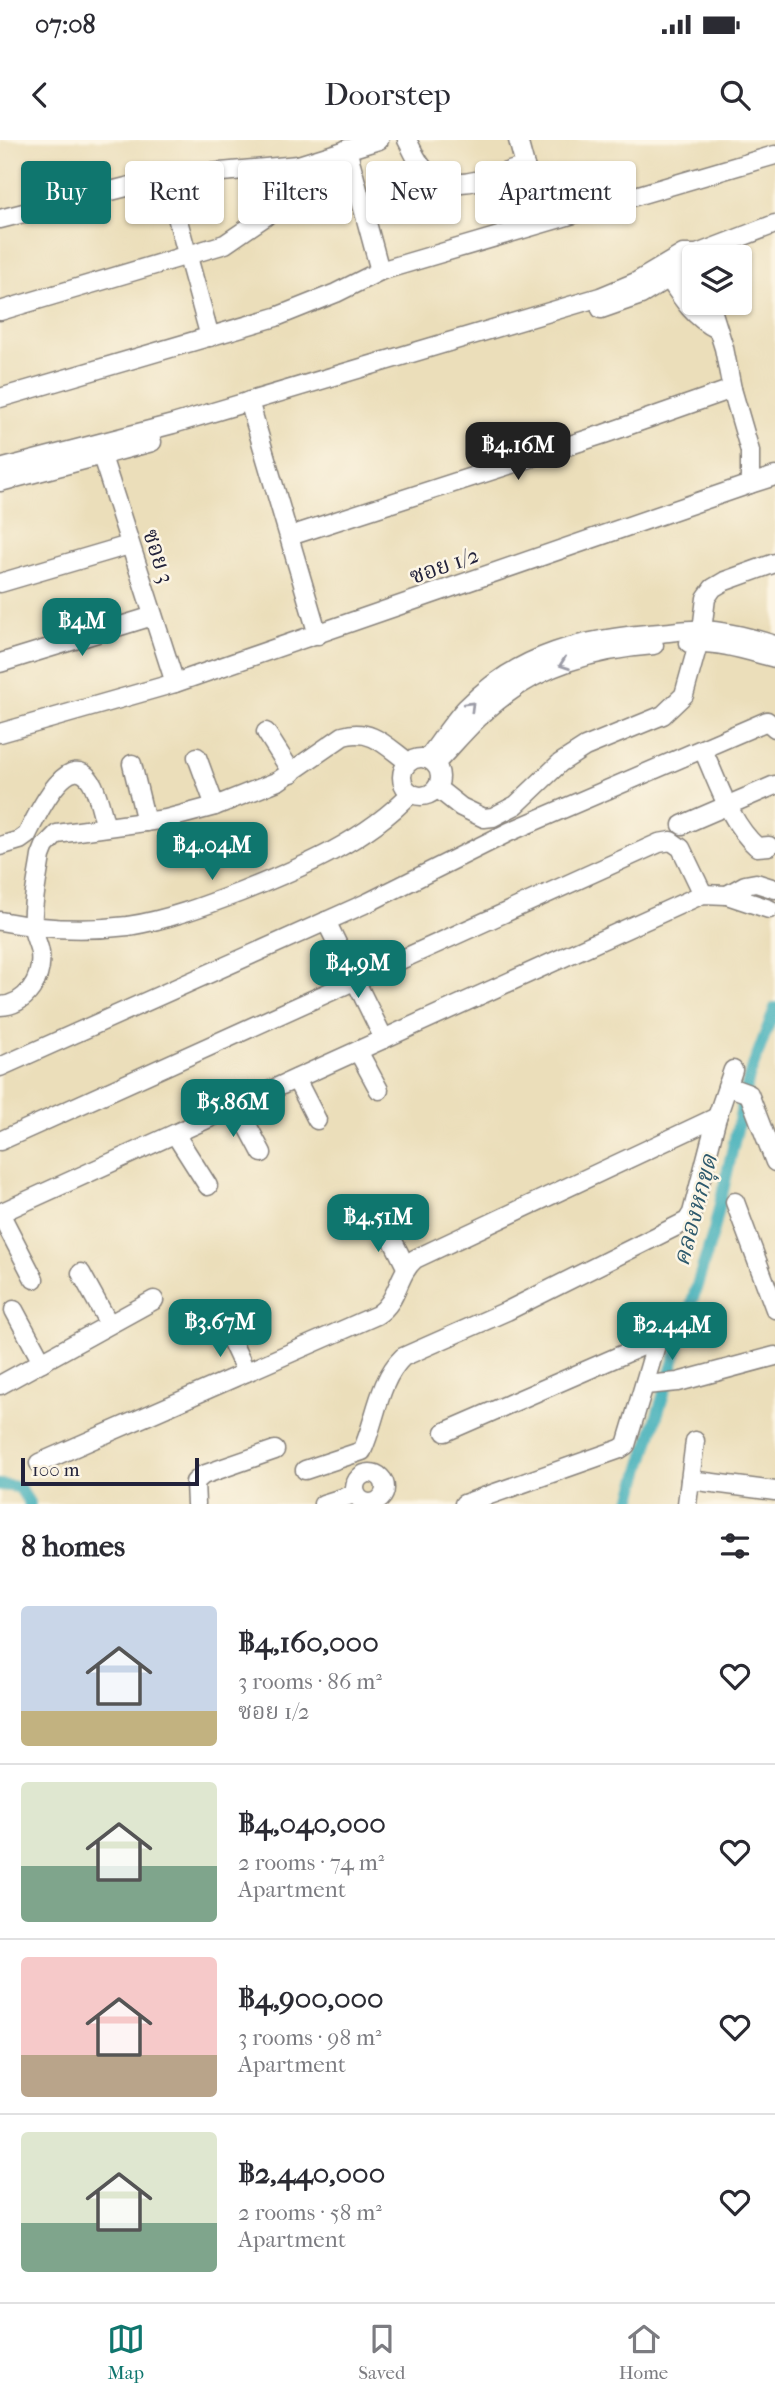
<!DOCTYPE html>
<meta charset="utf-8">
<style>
:root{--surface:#fff;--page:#f2f2f3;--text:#2b2b33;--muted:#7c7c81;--line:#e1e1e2;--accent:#0f766e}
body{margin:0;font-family:"IM FELL French Canon","Noto Serif Thai",serif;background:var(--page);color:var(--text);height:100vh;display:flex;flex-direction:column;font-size:26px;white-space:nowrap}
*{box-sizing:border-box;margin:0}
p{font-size:23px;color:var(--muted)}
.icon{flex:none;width:38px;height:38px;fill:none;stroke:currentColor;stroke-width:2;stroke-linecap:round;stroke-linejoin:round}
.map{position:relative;height:1364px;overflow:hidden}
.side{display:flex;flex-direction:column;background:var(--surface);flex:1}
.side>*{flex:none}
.banner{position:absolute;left:21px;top:21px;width:733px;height:63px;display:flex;gap:14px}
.controls{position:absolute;left:682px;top:105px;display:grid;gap:14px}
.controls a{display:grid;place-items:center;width:70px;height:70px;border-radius:7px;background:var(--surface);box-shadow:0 2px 5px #0004;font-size:35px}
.scale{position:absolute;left:21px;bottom:18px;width:178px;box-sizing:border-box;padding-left:7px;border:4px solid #22223b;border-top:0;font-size:19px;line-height:24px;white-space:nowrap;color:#22223b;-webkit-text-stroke:5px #fcf5e5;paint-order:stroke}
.price{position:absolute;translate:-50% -60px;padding:0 16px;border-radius:14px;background:var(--accent);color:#fff;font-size:23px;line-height:46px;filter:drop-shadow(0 2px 4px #0008)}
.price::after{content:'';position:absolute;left:50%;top:42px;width:21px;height:16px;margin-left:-10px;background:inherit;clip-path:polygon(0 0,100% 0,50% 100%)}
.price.current{background:#222;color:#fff}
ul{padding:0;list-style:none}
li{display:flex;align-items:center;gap:21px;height:175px;padding:0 21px}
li+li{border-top:2px solid var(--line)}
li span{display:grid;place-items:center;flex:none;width:196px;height:140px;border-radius:7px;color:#555}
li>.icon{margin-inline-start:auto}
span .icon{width:84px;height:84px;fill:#fffc;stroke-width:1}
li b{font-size:30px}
h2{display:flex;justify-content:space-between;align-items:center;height:84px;padding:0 21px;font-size:30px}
.tag{padding:0 24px;border-radius:7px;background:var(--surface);box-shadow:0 2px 5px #0004;font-size:24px;line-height:63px}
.tag.current{background:var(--accent);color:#fff}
.status{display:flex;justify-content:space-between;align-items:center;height:49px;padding:0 35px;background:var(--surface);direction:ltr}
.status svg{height:19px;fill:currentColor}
header{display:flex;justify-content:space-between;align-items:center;height:91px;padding:0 21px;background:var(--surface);font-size:32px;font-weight:600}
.tab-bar{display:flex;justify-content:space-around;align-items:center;height:98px;border-top:2px solid var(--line);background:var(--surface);font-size:19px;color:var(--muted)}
.tab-bar a{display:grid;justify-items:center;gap:4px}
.tab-bar .current{color:var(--accent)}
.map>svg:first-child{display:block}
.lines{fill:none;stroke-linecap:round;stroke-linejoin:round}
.canal{stroke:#3fafb9;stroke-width:12}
.minor-casing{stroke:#86807a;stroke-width:21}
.minor{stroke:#fff;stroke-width:18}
.oneway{stroke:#9c9ca7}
.labels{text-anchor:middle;stroke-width:5;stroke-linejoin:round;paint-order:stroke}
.street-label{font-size:23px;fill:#22223b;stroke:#fcf5e5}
.water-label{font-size:24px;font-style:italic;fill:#2e5a6d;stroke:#fcf5e5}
</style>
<div class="status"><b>07:08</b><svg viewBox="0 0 49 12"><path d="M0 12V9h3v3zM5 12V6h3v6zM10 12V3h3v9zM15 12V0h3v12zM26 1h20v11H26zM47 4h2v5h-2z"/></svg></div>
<header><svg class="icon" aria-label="back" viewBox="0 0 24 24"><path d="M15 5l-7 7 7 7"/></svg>Doorstep<svg class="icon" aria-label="search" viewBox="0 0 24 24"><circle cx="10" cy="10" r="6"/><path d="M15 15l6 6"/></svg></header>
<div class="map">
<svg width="775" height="1364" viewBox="0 0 775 1364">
<rect width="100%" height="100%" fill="#fcf5e5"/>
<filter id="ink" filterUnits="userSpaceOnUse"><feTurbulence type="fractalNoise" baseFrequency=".0143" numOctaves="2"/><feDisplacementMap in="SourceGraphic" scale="14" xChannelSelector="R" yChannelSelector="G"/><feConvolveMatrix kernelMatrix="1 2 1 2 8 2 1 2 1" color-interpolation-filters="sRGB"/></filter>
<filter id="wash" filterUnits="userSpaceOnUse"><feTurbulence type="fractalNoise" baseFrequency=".00686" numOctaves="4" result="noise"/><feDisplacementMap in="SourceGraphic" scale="28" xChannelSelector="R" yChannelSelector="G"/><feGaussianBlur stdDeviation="1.57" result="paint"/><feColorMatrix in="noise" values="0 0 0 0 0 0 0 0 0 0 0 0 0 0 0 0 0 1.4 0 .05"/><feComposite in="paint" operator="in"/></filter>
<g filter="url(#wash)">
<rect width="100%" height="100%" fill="#ebdeba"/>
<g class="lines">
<g class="canal">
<path d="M0 1345 19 1347 30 1364"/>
<path d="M630 1364 714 1090 749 937 775 868"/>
</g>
</g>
</g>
<g filter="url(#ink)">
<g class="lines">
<defs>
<g id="minor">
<path d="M407 0C413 11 418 25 428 33 453 56 497 34 525 26"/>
<path d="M518 0 540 82"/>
<path d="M347 9 380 131"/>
<path d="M166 37 210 197"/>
<path d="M0 79 166 37 298 25 379 0"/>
<path d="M677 123 695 149"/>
<path d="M664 131C680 155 691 176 717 189"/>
<path d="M601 169 641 155 691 125 695 117"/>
<path d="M0 171 225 104 266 76 286 49 298 25"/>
<path d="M0 258 276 177 336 153 380 131 775 15"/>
<path d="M249 261 318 495"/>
<path d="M99 307 175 543"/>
<path d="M0 329 173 284 600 157 636 142 683 114H697L775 84"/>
<path d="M0 342 152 302"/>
<path d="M750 344 775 336"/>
<path d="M290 396 604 294 732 249"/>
<path d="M0 443 129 405"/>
<path d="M689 503C718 501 748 511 775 518"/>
<path d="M0 523 153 476"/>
<path d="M266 592 292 633"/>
<path d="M0 593 175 543 750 344V311L732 249 724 208 713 173 705 163"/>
<path d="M703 610C718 642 730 683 757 707L769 706"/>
<path d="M197 617 215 666"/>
<circle cx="421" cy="637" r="19"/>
<path d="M427 619C440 602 452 583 466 568 519 513 586 498 660 493 673 492 688 489 702 490 726 491 752 498 775 505"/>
<path d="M132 624 146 682"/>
<path d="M435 624C457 601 478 575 504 556 546 523 602 509 654 505"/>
<path d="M437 648 461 667 484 678 493 677 516 665 560 623 585 607 663 575 684 555 702 490 706 458 713 448 725 441 775 423"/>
<path d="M682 685 775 645"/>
<path d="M0 706 20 700 27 695C35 679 70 601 93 645 99 657 102 674 106 687"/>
<path d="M727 755 769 769"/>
<path d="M0 781C41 789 86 791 128 786 167 780 204 766 241 752 301 728 366 701 411 653"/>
<path d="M326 781 384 899"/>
<path d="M0 866C27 865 43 838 40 813 39 804 33 795 33 787 31 766 38 737 41 716L45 706 57 694 166 679 215 666 278 641 343 596C372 588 386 606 408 622"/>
<path d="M358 911 379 950"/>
<path d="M0 927 369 762 509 692 767 581 775 588"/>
<path d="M296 939 317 980"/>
<path d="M727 946 749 954 775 1022"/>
<path d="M237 966 262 1013"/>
<path d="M175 994 208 1046"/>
<path d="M0 1001 659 703 671 701 681 708 703 754"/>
<path d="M735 1062 775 1169"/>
<path d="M0 1073 703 754 727 755 745 745 756 743 775 749"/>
<path d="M0 1073 34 1139"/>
<path d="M385 1085 406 1127"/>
<path d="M81 1133 109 1184"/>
<path d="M14 1170 42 1222"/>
<path d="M219 1189 231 1200 246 1232"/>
<path d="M0 1245 154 1160"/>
<path d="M645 1245 678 1242 775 1216"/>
<path d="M445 1292 647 1204 656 1205 626 1305 620 1309 464 1364"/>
<path d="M39 1323 377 1175C399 1161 396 1136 415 1119L717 977"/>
<path d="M305 1330 362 1311C376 1281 378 1241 403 1217L507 1171 687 1081 692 1073 717 977 733 930"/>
<circle cx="370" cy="1348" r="15"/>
<path d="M690 1340 775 1351"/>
<path d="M196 1364 195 1342 203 1335 275 1310"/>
<path d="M323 1364 355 1354"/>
<path d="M687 1364 695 1301"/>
</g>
</defs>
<use href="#minor" class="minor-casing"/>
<use href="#minor" class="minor"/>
</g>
<defs><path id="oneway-chevron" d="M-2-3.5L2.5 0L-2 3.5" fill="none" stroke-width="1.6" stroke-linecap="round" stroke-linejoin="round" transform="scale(1.75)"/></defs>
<g class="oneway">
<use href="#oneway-chevron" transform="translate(564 524) rotate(160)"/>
<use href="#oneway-chevron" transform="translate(470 566) rotate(-45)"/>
</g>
</g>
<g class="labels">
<g class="street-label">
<text transform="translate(159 416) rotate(72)" y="8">ซอย 3</text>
<text transform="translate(444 425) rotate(-19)" y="8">ซอย 1/2</text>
</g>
<g class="water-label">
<text transform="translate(695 1070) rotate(-75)" y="8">คลองหกขุด</text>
</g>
</g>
</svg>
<div class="controls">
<a><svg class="icon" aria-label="layers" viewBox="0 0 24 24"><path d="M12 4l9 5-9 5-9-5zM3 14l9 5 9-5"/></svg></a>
</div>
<div class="scale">100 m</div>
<b class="price current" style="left:518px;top:342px">฿4.16M</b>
<b class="price" style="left:82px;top:518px">฿4M</b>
<b class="price" style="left:212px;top:742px">฿4.04M</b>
<b class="price" style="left:358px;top:860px">฿4.9M</b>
<b class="price" style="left:233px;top:999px">฿5.86M</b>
<b class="price" style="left:378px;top:1114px">฿4.51M</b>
<b class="price" style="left:220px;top:1219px">฿3.67M</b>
<b class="price" style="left:672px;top:1222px">฿2.44M</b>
<div class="banner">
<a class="tag current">Buy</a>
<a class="tag">Rent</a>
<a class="tag">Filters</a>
<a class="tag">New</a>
<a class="tag">Apartment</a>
</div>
</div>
<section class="side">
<h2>8 homes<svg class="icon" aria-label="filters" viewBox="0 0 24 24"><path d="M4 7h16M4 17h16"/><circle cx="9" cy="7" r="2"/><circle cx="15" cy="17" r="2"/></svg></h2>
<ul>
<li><span style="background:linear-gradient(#c9d6e8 75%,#c2b280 0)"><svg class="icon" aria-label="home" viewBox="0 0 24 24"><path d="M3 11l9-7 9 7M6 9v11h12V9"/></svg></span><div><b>฿4,160,000</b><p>3 rooms · 86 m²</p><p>ซอย 1/2</p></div><svg class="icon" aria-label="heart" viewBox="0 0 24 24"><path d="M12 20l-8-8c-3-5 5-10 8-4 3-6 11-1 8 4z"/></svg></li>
<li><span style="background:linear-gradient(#dfe7d0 60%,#7fa58c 0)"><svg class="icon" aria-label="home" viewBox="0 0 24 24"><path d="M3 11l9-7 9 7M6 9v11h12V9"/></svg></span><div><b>฿4,040,000</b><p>2 rooms · 74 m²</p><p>Apartment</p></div><svg class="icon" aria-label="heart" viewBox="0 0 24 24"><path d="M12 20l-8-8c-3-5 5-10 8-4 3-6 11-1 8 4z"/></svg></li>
<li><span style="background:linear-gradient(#f6c9c9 70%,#b9a48a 0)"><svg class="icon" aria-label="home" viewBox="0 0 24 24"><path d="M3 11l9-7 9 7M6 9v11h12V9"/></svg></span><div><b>฿4,900,000</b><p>3 rooms · 98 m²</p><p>Apartment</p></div><svg class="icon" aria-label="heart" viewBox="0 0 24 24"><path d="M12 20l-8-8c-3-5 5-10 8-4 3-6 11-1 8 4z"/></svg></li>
<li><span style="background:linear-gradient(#dfe7d0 65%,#7fa58c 0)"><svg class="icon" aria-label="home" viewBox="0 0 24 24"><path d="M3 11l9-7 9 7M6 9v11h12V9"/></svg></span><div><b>฿2,440,000</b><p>2 rooms · 58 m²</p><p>Apartment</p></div><svg class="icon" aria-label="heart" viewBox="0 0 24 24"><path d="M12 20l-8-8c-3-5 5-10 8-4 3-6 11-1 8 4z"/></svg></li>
</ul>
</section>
<nav class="tab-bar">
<a class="current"><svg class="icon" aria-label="map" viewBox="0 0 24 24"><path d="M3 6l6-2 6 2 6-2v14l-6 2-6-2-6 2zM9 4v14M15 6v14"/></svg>Map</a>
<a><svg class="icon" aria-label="saved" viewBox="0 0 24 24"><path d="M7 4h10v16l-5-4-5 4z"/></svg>Saved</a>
<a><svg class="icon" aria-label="home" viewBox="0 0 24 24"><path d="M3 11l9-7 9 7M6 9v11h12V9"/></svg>Home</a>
</nav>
